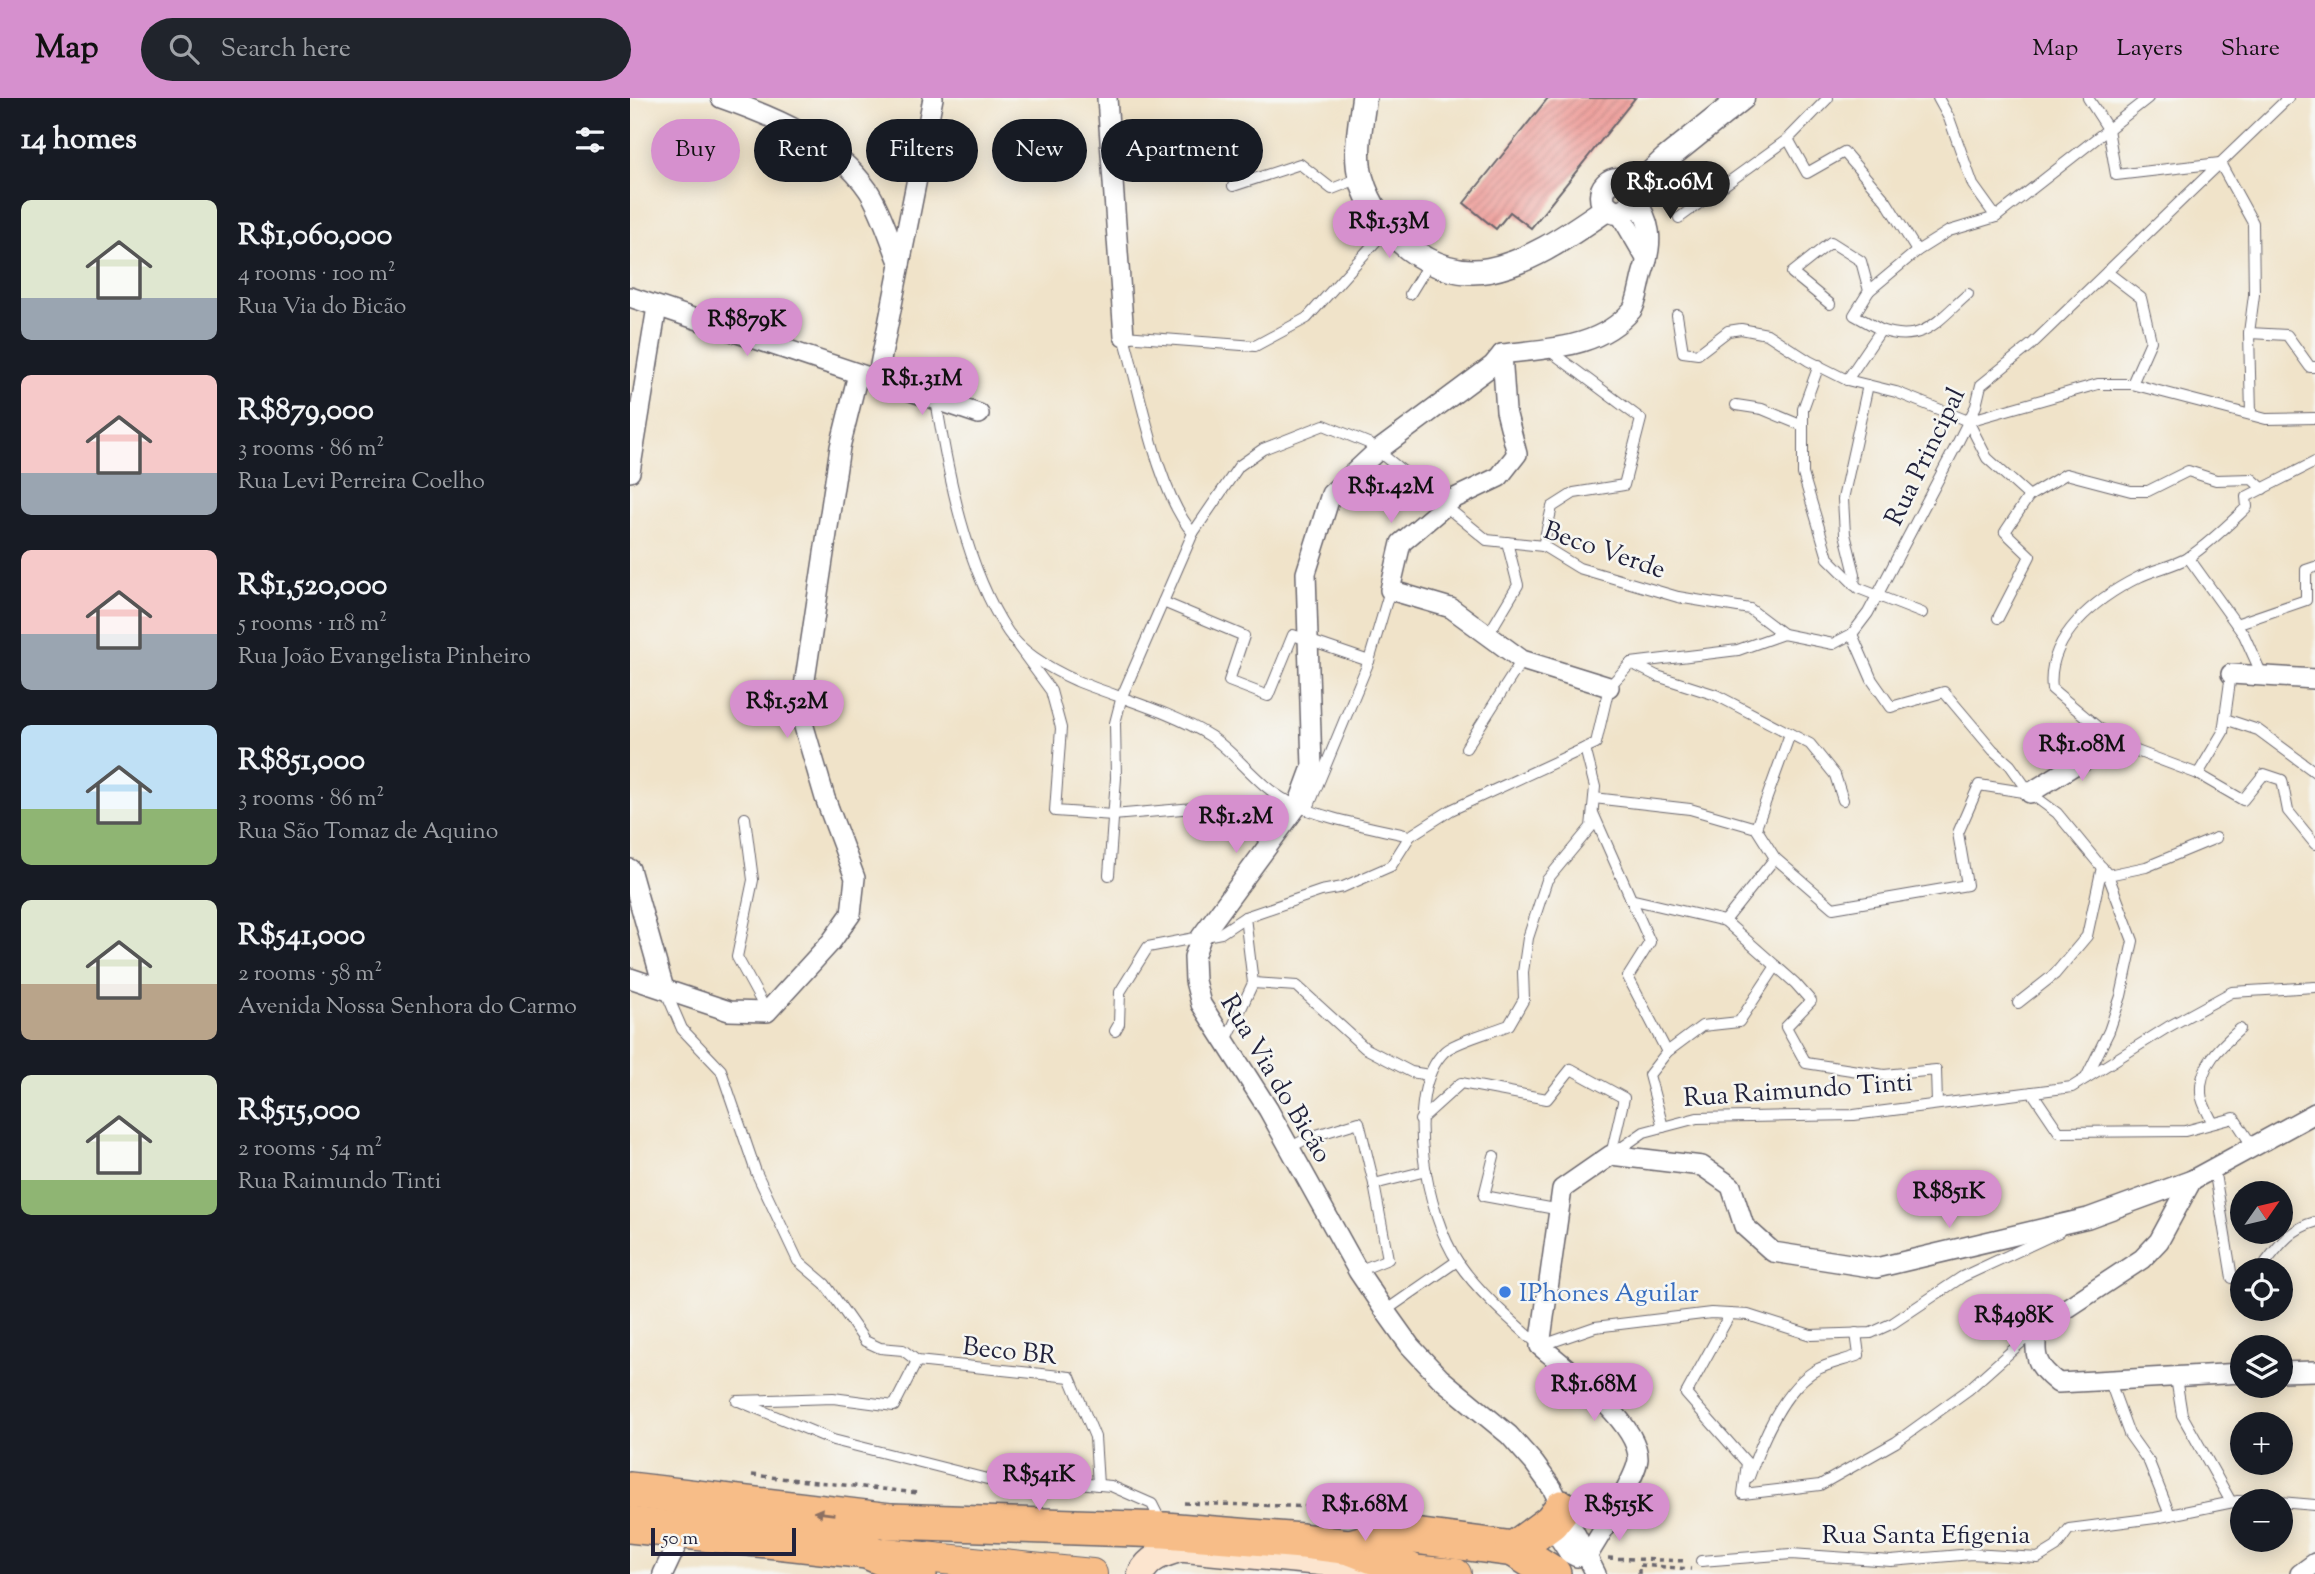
<!DOCTYPE html>
<meta charset="utf-8">
<style>
:root{--surface:#171b24;--page:#20242c;--text:#f1f3f6;--muted:#9ea1a6;--accent:#d690ce}
body{margin:0;font-family:"Sorts Mill Goudy",serif;background:var(--page);color:var(--text);height:100vh;display:flex;flex-direction:column;font-size:26px;white-space:nowrap}
*{box-sizing:border-box;margin:0}
p{font-size:23px;color:var(--muted)}
.icon{flex:none;width:38px;height:38px;fill:none;stroke:currentColor;stroke-width:2;stroke-linecap:round;stroke-linejoin:round}
.map{position:relative;flex:1;overflow:hidden}
.sheet{display:flex;flex-direction:column;background:var(--surface);width:630px}
.sheet>*{flex:none}
.guide{position:absolute;left:21px;top:21px;width:665px;height:63px;display:flex;gap:14px}
.needle{width:46px;rotate:56deg}
.fabs{position:absolute;left:1600px;top:1083px;display:grid;gap:14px}
.fabs a{display:grid;place-items:center;width:63px;height:63px;border-radius:50%;background:var(--surface);box-shadow:0 4px 18px #0003;font-size:35px}
.scale{position:absolute;left:21px;bottom:18px;width:145px;box-sizing:border-box;padding-left:7px;border:4px solid #22223b;border-top:0;font-size:19px;line-height:24px;white-space:nowrap;color:#22223b;-webkit-text-stroke:5px #f6f6f2;paint-order:stroke}
.price{position:absolute;translate:-50% -60px;padding:0 16px;border-radius:24px;background:var(--accent);color:#111;font-size:23px;line-height:46px;filter:drop-shadow(0 2px 4px #0008)}
.price::after{content:'';position:absolute;left:50%;top:42px;width:21px;height:16px;margin-left:-10px;background:inherit;clip-path:polygon(0 0,100% 0,50% 100%)}
.price.on{background:#222;color:#fff}
ul{padding:0;list-style:none}
li{display:flex;align-items:center;gap:21px;height:175px;padding:0 21px}
li span{display:grid;place-items:center;flex:none;width:196px;height:140px;border-radius:10px;color:#555}
li>.icon{margin-inline-start:auto}
span .icon{width:84px;height:84px;fill:#fffc;stroke-width:1}
li b{font-size:30px}
h2{display:flex;justify-content:space-between;align-items:center;height:84px;padding:0 21px;font-size:30px}
.pill{padding:0 24px;border-radius:32px;background:var(--surface);box-shadow:0 4px 18px #0003;font-size:24px;line-height:63px}
.pill.on{background:var(--accent);color:#111}
header{display:flex;align-items:center;gap:42px;box-sizing:border-box;height:98px;padding:0 35px;background:var(--accent);color:#111}
header strong{font-size:33px}
nav{display:flex;gap:38px;margin-inline-start:auto;font-size:24px}
.search{width:490px;height:63px;background:var(--page);display:flex;align-items:center;gap:18px;box-sizing:border-box;padding:0 24px;border-radius:38px;color:var(--muted);font-size:26px}
main{display:flex;flex:1;min-height:0}
.map>svg:first-child{display:block}
.building{fill:url(#building-hatch)}
.lines{fill:none;stroke-linecap:round;stroke-linejoin:round}
.service-casing{stroke:#6a666d;stroke-width:12}
.minor-casing{stroke:#6a666d;stroke-width:22}
.tertiary-casing{stroke:#6a666d;stroke-width:27}
.secondary-casing{stroke:#6a666d;stroke-width:29}
.primary-casing{stroke:#6a666d;stroke-width:32}
.motorway-casing{stroke:#6a666d;stroke-width:38}
.path{stroke:#6a666d;stroke-width:3.5;stroke-dasharray:5 5;stroke-linecap:butt}
.service{stroke:#fff;stroke-width:10}
.minor{stroke:#fff;stroke-width:19}
.tertiary{stroke:#fff;stroke-width:24}
.secondary{stroke:#fce5cf;stroke-width:26}
.primary{stroke:#f7bd88;stroke-width:30}
.motorway{stroke:#f7bd88;stroke-width:35}
.oneway{fill:#8c7062}
.shop-dot{fill:#3f7fe0;stroke:#f6f6f2;stroke-width:2.5}
.labels{text-anchor:middle;stroke-width:5;stroke-linejoin:round;paint-order:stroke}
.street-label{font-size:26px;fill:#22223b;stroke:#f6f6f2}
.shop-label{font-size:26px;fill:#366cbe;stroke:#f6f6f2;text-anchor:start}
</style>
<header>
<strong>Map</strong>
<div class="search"><svg class="icon" aria-label="search" viewBox="0 0 24 24"><circle cx="10" cy="10" r="6"/><path d="M15 15l6 6"/></svg>Search here</div>
<nav><a>Map</a><a>Layers</a><a>Share</a></nav>
</header>
<main>
<section class="sheet">
<h2>14 homes<svg class="icon" aria-label="filters" viewBox="0 0 24 24"><path d="M4 7h16M4 17h16"/><circle cx="9" cy="7" r="2"/><circle cx="15" cy="17" r="2"/></svg></h2>
<ul>
<li><span style="background:linear-gradient(#dfe7d0 70%,#9aa5b1 0)"><svg class="icon" aria-label="home" viewBox="0 0 24 24"><path d="M3 11l9-7 9 7M6 9v11h12V9"/></svg></span><div><b>R$1,060,000</b><p>4 rooms · 100 m²</p><p>Rua Via do Bicão</p></div></li>
<li><span style="background:linear-gradient(#f6c9c9 70%,#9aa5b1 0)"><svg class="icon" aria-label="home" viewBox="0 0 24 24"><path d="M3 11l9-7 9 7M6 9v11h12V9"/></svg></span><div><b>R$879,000</b><p>3 rooms · 86 m²</p><p>Rua Levi Perreira Coelho</p></div></li>
<li><span style="background:linear-gradient(#f6c9c9 60%,#9aa5b1 0)"><svg class="icon" aria-label="home" viewBox="0 0 24 24"><path d="M3 11l9-7 9 7M6 9v11h12V9"/></svg></span><div><b>R$1,520,000</b><p>5 rooms · 118 m²</p><p>Rua João Evangelista Pinheiro</p></div></li>
<li><span style="background:linear-gradient(#bfe0f5 60%,#8fb573 0)"><svg class="icon" aria-label="home" viewBox="0 0 24 24"><path d="M3 11l9-7 9 7M6 9v11h12V9"/></svg></span><div><b>R$851,000</b><p>3 rooms · 86 m²</p><p>Rua São Tomaz de Aquino</p></div></li>
<li><span style="background:linear-gradient(#dfe7d0 60%,#b9a48a 0)"><svg class="icon" aria-label="home" viewBox="0 0 24 24"><path d="M3 11l9-7 9 7M6 9v11h12V9"/></svg></span><div><b>R$541,000</b><p>2 rooms · 58 m²</p><p>Avenida Nossa Senhora do Carmo</p></div></li>
<li><span style="background:linear-gradient(#dfe7d0 75%,#8fb573 0)"><svg class="icon" aria-label="home" viewBox="0 0 24 24"><path d="M3 11l9-7 9 7M6 9v11h12V9"/></svg></span><div><b>R$515,000</b><p>2 rooms · 54 m²</p><p>Rua Raimundo Tinti</p></div></li>
</ul>
</section>
<div class="map">
<svg width="1685" height="1476" viewBox="0 0 1685 1476">
<defs>
<pattern id="building-hatch" width="6" height="6" patternUnits="userSpaceOnUse" patternTransform="scale(1.75)"><rect width="6" height="6" fill="#ed938f"/><path d="M-1 1l2-2M0 6l6-6M5 7l2-2" fill="none" stroke="#c07876"/></pattern>
</defs>
<rect width="100%" height="100%" fill="#f6f6f2"/>
<filter id="ink" filterUnits="userSpaceOnUse"><feTurbulence type="fractalNoise" baseFrequency=".0143" numOctaves="2"/><feDisplacementMap in="SourceGraphic" scale="14" xChannelSelector="R" yChannelSelector="G"/><feConvolveMatrix kernelMatrix="1 2 1 2 8 2 1 2 1" color-interpolation-filters="sRGB"/></filter>
<filter id="wash" filterUnits="userSpaceOnUse"><feTurbulence type="fractalNoise" baseFrequency=".00686" numOctaves="4" result="noise"/><feDisplacementMap in="SourceGraphic" scale="28" xChannelSelector="R" yChannelSelector="G"/><feGaussianBlur stdDeviation="1.57" result="paint"/><feColorMatrix in="noise" values="0 0 0 0 0 0 0 0 0 0 0 0 0 0 0 0 0 1.4 0 .05"/><feComposite in="paint" operator="in"/></filter>
<g filter="url(#wash)">
<rect width="100%" height="100%" fill="#f0e3c9"/>
<g id="blocks">
<path class="building" d="M918 0H1005L901 130 880 114 866 131 834 105Z"/>
</g>
</g>
<g filter="url(#ink)">
<use href="#blocks" fill-opacity="0" stroke="#6a666d" stroke-width="2"/>
<g class="lines">
<defs>
<g id="service">
<path d="M1198 0 1158 41 1177 75 1214 54 1256 103 1287 153"/>
<path d="M1308 0 1319 20 1343 87 1366 119"/>
<path d="M1458 0 1478 31 1486 77 1590 65 1623 125 1624 197 1619 235 1621 316"/>
<path d="M603 88 670 66 702 91 730 80"/>
<path d="M1049 120 1158 41"/>
<path d="M1477 174 1511 200 1521 243 1502 286"/>
<path d="M1239 193 1287 153 1319 133 1366 119 1518 0"/>
<path d="M780 196 799 165"/>
<path d="M1200 206 1162 175 1201 144 1231 163 1239 193 1224 217 1251 232 1217 282 1266 294 1338 323"/>
<path d="M1047 217 1053 254 1068 256 1098 233 1111 231 1137 236 1179 263 1217 282"/>
<path d="M1251 232C1293 247 1308 222 1338 196"/>
<path d="M1619 235 1657 237 1680 269H1685"/>
<path d="M1189 267 1173 311V376L1198 460 1228 490 1292 515"/>
<path d="M306 302C318 376 336 471 378 534 392 555 425 573 447 583 489 600 542 614 580 638 607 656 628 688 657 703 692 721 742 729 780 738L821 712 966 645 979 589 1001 565 1108 552 1153 536 1203 546 1222 536 1238 515 1327 346 1346 308 1351 287 1402 246 1658 0"/>
<path d="M1106 307 1132 311 1173 328"/>
<path d="M1338 323 1468 286H1502L1636 321 1685 320"/>
<path d="M1338 323 1357 360 1399 398 1436 376 1501 393H1518L1558 373 1586 382 1622 381 1633 391"/>
<path d="M563 435 609 368 633 351 694 327 738 345 857 442 913 448 949 470 1048 499 1120 511 1153 536"/>
<path d="M913 448 922 409 944 395 994 387 1011 321 920 253"/>
<path d="M1558 459 1614 537 1632 577"/>
<path d="M1224 487 1225 476 1215 436 1213 401 1238 287"/>
<path d="M533 504 614 538 599 583 638 598 663 537 739 563"/>
<path d="M1368 520 1400 458 1375 434 1399 398"/>
<path d="M1606 526 1676 502V472L1685 469"/>
<path d="M1222 536 1242 582 1261 609 1314 594 1363 652 1380 667 1400 695 1427 715 1478 777 1503 843 1491 898 1479 933 1456 980"/>
<path d="M858 537 888 487 877 444"/>
<path d="M388 548 421 593 431 630 425 713 483 717 656 702"/>
<path d="M1001 565 1027 578 1086 597 1180 646 1205 677 1213 702"/>
<path d="M1601 576 1593 634 1568 676 1488 646 1422 591C1416 538 1467 500 1509 479 1525 471 1544 468 1559 459 1580 445 1599 426 1617 409L1616 399 1685 364"/>
<path d="M1595 621 1628 632 1685 674"/>
<path d="M836 650 892 562"/>
<path d="M955 650 965 689 961 729 917 782 898 840 893 874 894 901 879 927C864 933 827 943 815 953 771 995 797 1119 828 1164 849 1195 882 1223 910 1248L965 1229 1081 1215 1118 1217 1181 1237 1241 1235 1263 1225 1332 1179 1429 1134"/>
<path d="M1568 676 1613 702 1634 676 1652 682 1658 713 1685 746"/>
<path d="M964 700 1060 711 1126 730 1145 760 1203 810 1337 787 1328 735 1349 687 1400 695"/>
<path d="M678 710 739 563 760 492"/>
<path d="M963 715 1020 844 998 879 1037 954 1019 977 1033 1029"/>
<path d="M115 720 123 782 107 859 137 914"/>
<path d="M1126 730 1160 636"/>
<path d="M479 777 486 680 485 625 492 598 563 435C527 394 510 293 494 238L625 248 677 220 757 131"/>
<path d="M1478 777 1516 769 1586 740"/>
<path d="M1000 801 1095 823 1165 885 1181 903 1156 929 1176 965 1254 977 1306 972 1307 1006"/>
<path d="M1095 823 1145 760"/>
<path d="M623 885 667 888 735 950 781 974 799 977"/>
<path d="M36 894 52 931 91 972 126 1074 168 1163 195 1186 235 1243 250 1250 273 1252 287 1263 264 1308 203 1300 107 1303"/>
<path d="M1388 905 1425 876 1457 838 1472 769"/>
<path d="M485 933 489 926 490 894 518 849 591 835 615 819 691 793 713 789 761 768 780 738"/>
<path d="M595 945 623 885 615 819"/>
<path d="M1037 954 1072 928 1109 924 1146 868"/>
<path d="M1402 994 1429 1034 1555 1033 1604 1020 1623 1049"/>
<path d="M790 1022 831 985 917 1001 941 971 994 1000 981 1057"/>
<path d="M1583 1025C1579 1017 1571 1004 1571 995 1569 967 1592 947 1610 931"/>
<path d="M659 1050 680 1039 729 1024 744 1086"/>
<path d="M984 1055 1014 1034 1067 1020 1224 1017 1442 989 1538 929 1602 894 1685 889"/>
<path d="M864 1058 854 1098 931 1112"/>
<path d="M1584 1070 1602 1180"/>
<path d="M1637 1172 1636 1164C1650 1146 1662 1130 1685 1124"/>
<path d="M728 1173 758 1161 744 1086 796 1073"/>
<path d="M755 1213 827 1163"/>
<path d="M1100 1216 1056 1296 1117 1365 1113 1396 1190 1387 1266 1344 1338 1292 1404 1233"/>
<path d="M287 1263 440 1279 465 1339 468 1387"/>
<path d="M1546 1280 1552 1317 1601 1404"/>
<path d="M1480 1284 1499 1336 1519 1364 1540 1417"/>
<path d="M111 1304 203 1342 365 1383 413 1382 481 1388 522 1406 532 1426"/>
<path d="M1119 1379C1131 1345 1153 1289 1188 1271 1200 1265 1216 1262 1229 1257L1226 1235"/>
<path d="M1650 1404 1685 1407"/>
<path d="M1071 1463 1161 1456 1261 1463 1342 1456 1408 1460 1426 1449 1439 1431 1525 1420 1608 1403 1633 1404"/>
</g>
<g id="minor">
<path d="M91 0C145 19 204 43 238 92 252 113 260 143 270 166"/>
<path d="M477 0 494 238"/>
<path d="M989 114 1017 162"/>
<path d="M0 199 349 316"/>
<path d="M872 256 876 313 887 356 869 379 823 401 771 445 760 492 821 510 892 562 979 589"/>
<path d="M247 282 303 0"/>
<path d="M0 374 27 209"/>
<path d="M1601 576 1685 581"/>
<path d="M1400 695 1443 668 1488 646"/>
<path d="M0 771 34 891"/>
<path d="M0 880 99 913 137 914 201 844 221 816 225 780 195 700 170 615 210 349 228 276"/>
<path d="M1562 1082 1529 1143 1512 1161 1407 1230C1404 1259 1405 1267 1428 1285L1612 1275"/>
<path d="M1650 1274 1685 1273"/>
<path d="M932 1410 960 1415 982 1413"/>
<path d="M931 1415 926 1435 939 1455 947 1459 958 1457C969 1439 1007 1378 1008 1361 1009 1325 936 1270 910 1248L932 1091 981 1057 1072 1068 1101 1088 1114 1128 1143 1154 1246 1170 1458 1120 1562 1082 1685 1015"/>
<path d="M33 1476 53 1433"/>
<path d="M966 1476 922 1390 904 1365 879 1337 810 1280 780 1248 755 1213 728 1173 638 1011 571 906 565 883 564 859 571 839 668 707 682 669 676 475 701 396 746 354 863 267 872 256C919 250 969 251 1002 212 1008 204 1010 182 1014 171 1024 143 1021 122 1004 100"/>
<path d="M1670 1476 1685 1465"/>
</g>
<g id="tertiary">
<path d="M734 0C731 24 724 56 731 80 746 134 802 183 859 172 904 163 941 135 978 110"/>
<circle cx="988" cy="98" r="16"/>
<path d="M1003 92 1036 61 1112 0"/>
</g>
<g id="secondary">
<path d="M545 1450 751 1470"/>
<path d="M511 1476C519 1459 535 1455 553 1450"/>
</g>
<g id="primary">
<path d="M255 1455 462 1476"/>
<path d="M779 1472 826 1476"/>
</g>
<g id="motorway">
<path d="M0 1392 261 1423 535 1432 672 1443 720 1449 779 1472"/>
<path d="M0 1427 237 1453 289 1476"/>
<path d="M720 1449 769 1436 884 1451 921 1424 932 1410"/>
<path d="M884 1451 923 1476"/>
</g>
</defs>
<use href="#service" class="service-casing"/>
<use href="#minor" class="minor-casing"/>
<use href="#tertiary" class="tertiary-casing"/>
<use href="#secondary" class="secondary-casing"/>
<use href="#primary" class="primary-casing"/>
<use href="#motorway" class="motorway-casing"/>
<g class="path">
<path d="M122 1377 288 1395"/>
<path d="M554 1405 757 1411"/>
<path d="M978 1460 1057 1463"/>
<path d="M1009 1476V1467L1061 1471"/>
</g>
<use href="#service" class="service"/>
<use href="#minor" class="minor"/>
<use href="#tertiary" class="tertiary"/>
<use href="#secondary" class="secondary"/>
<use href="#primary" class="primary"/>
<use href="#motorway" class="motorway"/>
</g>
<defs><path id="oneway-solid" d="M-6-.8H1V-3.2L6.5 0L1 3.2V.8H-6Z" transform="scale(1.75)"/></defs>
<use class="oneway" href="#oneway-solid" transform="translate(194 1415) rotate(-173)"/>
</g>
<circle class="shop-dot" cx="875" cy="1194" r="7"/>
<g class="labels">
<g class="street-label">
<text transform="translate(1294 358) rotate(-64)" y="9">Rua Principal</text>
<text transform="translate(975 451) rotate(19)" y="9">Beco Verde</text>
<text transform="translate(647 980) rotate(59)" y="9">Rua Via do Bicão</text>
<text transform="translate(1168 991) rotate(-4)" y="9">Rua Raimundo Tinti</text>
<text transform="translate(380 1252) rotate(6)" y="9">Beco BR</text>
<text x="1296" y="1445">Rua Santa Efigenia</text>
</g>
<g class="shop-label">
<text x="889" y="1203">IPhones Aguilar</text>
</g>
</g>
</svg>
<div class="fabs">
<a><svg class="needle" viewBox="-14 -14 28 28"><path d="M0-13l5 13h-10z" fill="#e53935"/><path d="M0 13l5-13h-10z" fill="#9ea1a6"/></svg></a>
<a><svg class="icon" aria-label="locate" viewBox="0 0 24 24"><circle cx="12" cy="12" r="6"/><path d="M12 2v4M12 18v4M2 12h4M18 12h4"/></svg></a>
<a><svg class="icon" aria-label="layers" viewBox="0 0 24 24"><path d="M12 4l9 5-9 5-9-5zM3 14l9 5 9-5"/></svg></a>
<a>+</a>
<a>−</a>
</div>
<div class="scale">50 m</div>
<b class="price on" style="left:1040px;top:123px">R$1.06M</b>
<b class="price" style="left:759px;top:162px">R$1.53M</b>
<b class="price" style="left:117px;top:260px">R$879K</b>
<b class="price" style="left:292px;top:319px">R$1.31M</b>
<b class="price" style="left:761px;top:427px">R$1.42M</b>
<b class="price" style="left:157px;top:642px">R$1.52M</b>
<b class="price" style="left:1452px;top:685px">R$1.08M</b>
<b class="price" style="left:606px;top:757px">R$1.2M</b>
<b class="price" style="left:1319px;top:1132px">R$851K</b>
<b class="price" style="left:1384px;top:1256px">R$498K</b>
<b class="price" style="left:964px;top:1325px">R$1.68M</b>
<b class="price" style="left:409px;top:1415px">R$541K</b>
<b class="price" style="left:735px;top:1445px">R$1.68M</b>
<b class="price" style="left:989px;top:1445px">R$515K</b>
<div class="guide">
<a class="pill on">Buy</a>
<a class="pill">Rent</a>
<a class="pill">Filters</a>
<a class="pill">New</a>
<a class="pill">Apartment</a>
</div>
</div>
</main>
